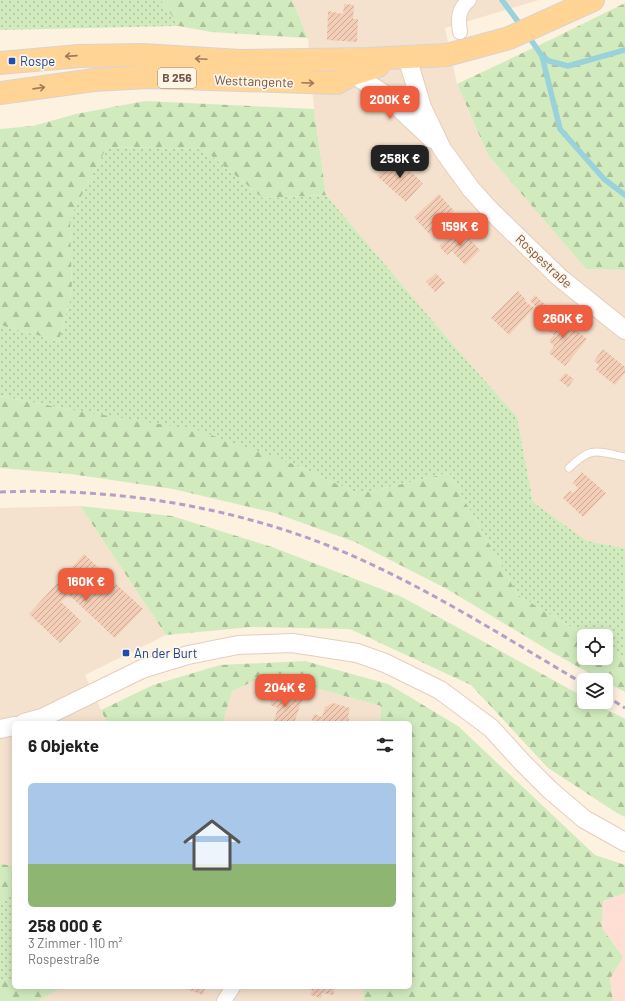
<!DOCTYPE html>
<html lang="de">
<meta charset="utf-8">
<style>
:root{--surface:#fff;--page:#f2f2f2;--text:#222;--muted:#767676;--line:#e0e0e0;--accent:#ef5e3e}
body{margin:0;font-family:Barlow,sans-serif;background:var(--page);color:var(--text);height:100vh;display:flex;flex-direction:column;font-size:15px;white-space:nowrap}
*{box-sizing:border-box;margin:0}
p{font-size:13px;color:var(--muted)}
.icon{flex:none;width:22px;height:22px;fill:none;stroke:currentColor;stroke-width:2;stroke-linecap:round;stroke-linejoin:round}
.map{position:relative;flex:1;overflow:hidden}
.details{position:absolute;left:12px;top:721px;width:400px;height:268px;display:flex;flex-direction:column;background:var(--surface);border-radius:6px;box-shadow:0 2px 10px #0003}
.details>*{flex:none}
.controls{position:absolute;left:577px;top:629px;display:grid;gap:8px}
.controls a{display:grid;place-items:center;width:36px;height:36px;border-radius:6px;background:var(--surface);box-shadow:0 2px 10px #0003;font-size:20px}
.price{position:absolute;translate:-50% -34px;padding:0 9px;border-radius:8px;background:var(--accent);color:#fff;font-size:13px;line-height:26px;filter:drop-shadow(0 1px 2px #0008)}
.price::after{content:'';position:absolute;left:50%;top:24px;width:12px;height:9px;margin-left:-6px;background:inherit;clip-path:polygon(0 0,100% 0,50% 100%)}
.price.selected{background:#222;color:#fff}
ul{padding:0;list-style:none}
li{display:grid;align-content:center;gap:8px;height:212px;padding:0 16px}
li+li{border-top:1px solid var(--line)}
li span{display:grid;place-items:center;height:124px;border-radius:6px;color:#555}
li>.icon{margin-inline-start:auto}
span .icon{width:72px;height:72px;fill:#fffc;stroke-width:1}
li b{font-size:17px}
h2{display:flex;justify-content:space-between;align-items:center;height:48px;padding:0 16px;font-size:17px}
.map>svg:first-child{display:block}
.residential{fill:#f5e2ce}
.commercial{fill:#ffded3}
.grass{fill:url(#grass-dots)}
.forest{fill:url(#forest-firs)}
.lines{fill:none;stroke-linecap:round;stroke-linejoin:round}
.stream{stroke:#99d2da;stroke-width:5.5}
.building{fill:url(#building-hatch)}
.service-casing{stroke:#e4cebf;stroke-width:9}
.minor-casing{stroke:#e4cebf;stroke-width:16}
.tertiary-casing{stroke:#e4cebf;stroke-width:20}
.primary-casing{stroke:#dbd3cf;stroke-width:24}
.service{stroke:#fff;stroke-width:7}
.minor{stroke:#fff;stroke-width:14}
.tertiary{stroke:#fff;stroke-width:18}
.primary{stroke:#ffd495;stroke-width:22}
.rail{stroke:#b39fc7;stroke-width:3;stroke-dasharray:6 4;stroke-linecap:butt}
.oneway{stroke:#9e7b5e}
.transit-dot{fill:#1a4fb4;stroke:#fff5e7;stroke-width:1.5}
.labels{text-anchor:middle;stroke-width:3.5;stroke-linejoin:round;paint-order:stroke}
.shield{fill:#fff5e7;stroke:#9e8576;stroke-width:1}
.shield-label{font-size:12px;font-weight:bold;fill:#755546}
.transit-label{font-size:13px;fill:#164399;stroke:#fff5e7;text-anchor:start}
.street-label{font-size:13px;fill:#755546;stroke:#fff5e7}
</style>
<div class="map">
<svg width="625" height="1001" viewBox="0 0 625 1001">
<defs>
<pattern id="grass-dots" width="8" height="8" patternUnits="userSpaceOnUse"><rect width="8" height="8" fill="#d2ebbe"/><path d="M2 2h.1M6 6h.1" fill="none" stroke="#afc19c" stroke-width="1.8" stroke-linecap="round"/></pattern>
<pattern id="forest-firs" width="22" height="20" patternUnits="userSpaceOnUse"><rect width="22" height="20" fill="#d2ebbe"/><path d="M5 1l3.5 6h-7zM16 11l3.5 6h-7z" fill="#afc19c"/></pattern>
<pattern id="building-hatch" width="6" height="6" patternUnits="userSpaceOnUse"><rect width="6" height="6" fill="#f4cdb6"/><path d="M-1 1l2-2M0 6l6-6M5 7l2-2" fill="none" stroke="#caa996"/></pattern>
</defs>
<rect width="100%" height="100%" fill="#fdf1e0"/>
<g class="residential">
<path d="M292 0H539L445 28 457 84 488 155 586 269 625 270V548L587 541 533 502 517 417 454 346 326 195 314 109 308 38Z"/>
<path d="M80 506 166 635 85 675 107 723H14V987H364L363 1001H0V508Z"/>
<path d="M263 677 326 691 381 706 380 723H223L232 691Z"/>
</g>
<path class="commercial" d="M625 893V1001H613L610 979 623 957 602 928 603 901Z"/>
<g class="grass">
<path d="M0 0H161L179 26 0 30Z"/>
<path d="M107 147 203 149 263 198 326 195 454 346 517 417 533 502 587 541 625 548V660L606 648V636H586L518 595 449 473 359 494 293 464 72 410 0 396V325L59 341 72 292 70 217Z"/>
<path d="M6 897H14V979L2 980 0 978V902Z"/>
</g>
<g class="forest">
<path d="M161 0H292L308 38 211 32 179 26Z"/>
<path d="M625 3V270L586 269 488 155 457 84 552 39Z"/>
<path d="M145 101 314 109 326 195 263 198 203 149 107 147 70 217 72 292 59 341 0 325V129L33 126 76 114Z"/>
<path d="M0 396 72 410 197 430 293 464 359 494 449 473 518 595 586 636H584V658H606V648L625 660V692L606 682V680H602L548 650 447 589 355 542 275 513 173 489 71 474 0 468Z"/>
<path d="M80 506 172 516 272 547 402 597 584 697V702H593L625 719V817L617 813 548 768 471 685 350 629 252 627 166 635Z"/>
<path d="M305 661 388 684 458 726 595 855 625 865V893L603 901 602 928 623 957 610 979 613 1001H363L364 987H410V723H380L381 706 326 691 263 677 232 691 223 723H107L101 710 153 685 220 665Z"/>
<path d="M0 864 14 866V897H6L0 902Z"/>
<path d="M0 978 2 980 14 979V987H62L38 1001H0Z"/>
</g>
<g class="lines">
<g class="stream">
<path d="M502 0 522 27"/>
<path d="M527 34 542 56 549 61 568 66 625 50"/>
<path d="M542 56 560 129 604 179 625 195"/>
</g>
</g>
<g class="building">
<path d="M344 4 354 5 353 19H358L357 42 327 40 328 11 343 14Z"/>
<path d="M395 157 423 183 406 202 377 176Z"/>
<path d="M439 194 454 211 429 234 414 217Z"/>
<path d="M459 228 480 250 465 265 452 251 447 255 439 246Z"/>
<path d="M436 273 445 283 435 292 426 282Z"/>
<path d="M518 291 526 300 525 301 534 308 509 335 491 318Z"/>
<path d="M535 295 547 306 541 312 530 301Z"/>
<path d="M553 313 564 322 565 321 587 339 565 366 549 353 554 346 549 341 554 335 542 325Z"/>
<path d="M603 349 625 367V373L615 385 596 370 599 365 594 361Z"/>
<path d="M565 373 574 379 568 387 559 380Z"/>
<path d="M582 472 606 493 583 517 563 498 570 491 573 493 578 488 573 483Z"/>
<path d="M84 554 143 609 115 638 68 594 61 602 81 621 60 643 29 614Z"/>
<path d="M274 691 302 700 294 723H273L278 708 270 705Z"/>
<path d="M333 703 350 708 348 716 349 719 348 723H311L314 714 322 717 325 707Z"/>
<path d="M181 987H209L204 990 203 995Z"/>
<path d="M300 987H335L333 995 322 993 321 998 310 995 312 990Z"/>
</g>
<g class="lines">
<defs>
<path id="service" d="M569 468C592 446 595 451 625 457"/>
<g id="minor">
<path d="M460 32C458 19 458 9 469 0"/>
<path d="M224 1001 233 987"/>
</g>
<g id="tertiary">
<path d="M407 57 422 107 442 149 471 189 490 210 559 277 625 330"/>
<path d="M353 74 384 94 432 139"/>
<path d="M24 723 42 718 142 669 188 655 238 645 292 643 357 653 385 663 440 690 491 728 522 762 550 790 584 819 625 842"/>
<path d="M0 729 14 726"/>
</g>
<g id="primary">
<path d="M0 63 79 56 143 55 240 61 368 59 447 55 509 38 593 0"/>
<path d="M0 93 94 80 148 77 337 83 353 74 378 66"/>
</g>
</defs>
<use href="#service" class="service-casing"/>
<use href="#minor" class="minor-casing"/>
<use href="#tertiary" class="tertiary-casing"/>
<use href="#primary" class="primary-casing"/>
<use href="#service" class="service"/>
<use href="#minor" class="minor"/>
<use href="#tertiary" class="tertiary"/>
<use href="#primary" class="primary"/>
<g class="rail">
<path d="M0 492C121 487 251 509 362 560 439 595 511 641 584 684"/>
<path d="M606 696 625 708"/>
</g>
</g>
<defs><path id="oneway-shaft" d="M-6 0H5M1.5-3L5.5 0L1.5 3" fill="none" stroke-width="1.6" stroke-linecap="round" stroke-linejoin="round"/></defs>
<g class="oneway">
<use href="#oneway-shaft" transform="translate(71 56) rotate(176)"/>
<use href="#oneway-shaft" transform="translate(201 59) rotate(-177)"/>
<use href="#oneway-shaft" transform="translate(308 83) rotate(2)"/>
<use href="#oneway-shaft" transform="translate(39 88) rotate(-8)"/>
</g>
<g class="transit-dot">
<rect x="8" y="57" width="8" height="8" rx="2"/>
<rect x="122" y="649" width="8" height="8" rx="2"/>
</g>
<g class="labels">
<rect class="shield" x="158" y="68" width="38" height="20" rx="3"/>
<g class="shield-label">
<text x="177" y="82">B 256</text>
</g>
<g class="transit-label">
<text x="20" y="66">Rospe</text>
<text x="134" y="658">An der Burt</text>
</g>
<g class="street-label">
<text transform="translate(254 81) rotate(2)" y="5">Westtangente</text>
<text transform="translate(544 261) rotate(43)" y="5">Rospestraße</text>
</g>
</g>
</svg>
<div class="controls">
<a><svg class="icon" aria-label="locate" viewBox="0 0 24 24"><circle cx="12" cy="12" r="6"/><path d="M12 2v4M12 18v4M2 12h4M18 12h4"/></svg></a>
<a><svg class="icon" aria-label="layers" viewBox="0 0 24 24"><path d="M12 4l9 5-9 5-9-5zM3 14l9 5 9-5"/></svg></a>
</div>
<b class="price" style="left:390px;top:120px">200K €</b>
<b class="price selected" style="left:400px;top:179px">258K €</b>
<b class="price" style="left:460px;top:247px">159K €</b>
<b class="price" style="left:563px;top:339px">260K €</b>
<b class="price" style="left:86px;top:602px">160K €</b>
<b class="price" style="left:285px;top:708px">204K €</b>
<section class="details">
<h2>6 Objekte<svg class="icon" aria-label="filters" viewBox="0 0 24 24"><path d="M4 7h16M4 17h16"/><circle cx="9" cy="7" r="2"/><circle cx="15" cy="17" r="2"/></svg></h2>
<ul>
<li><span style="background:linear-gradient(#a9c7e8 65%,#8fb573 0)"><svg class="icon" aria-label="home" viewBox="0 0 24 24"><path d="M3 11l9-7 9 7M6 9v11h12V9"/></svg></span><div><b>258 000 €</b><p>3 Zimmer · 110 m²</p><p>Rospestraße</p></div></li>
</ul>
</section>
</div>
